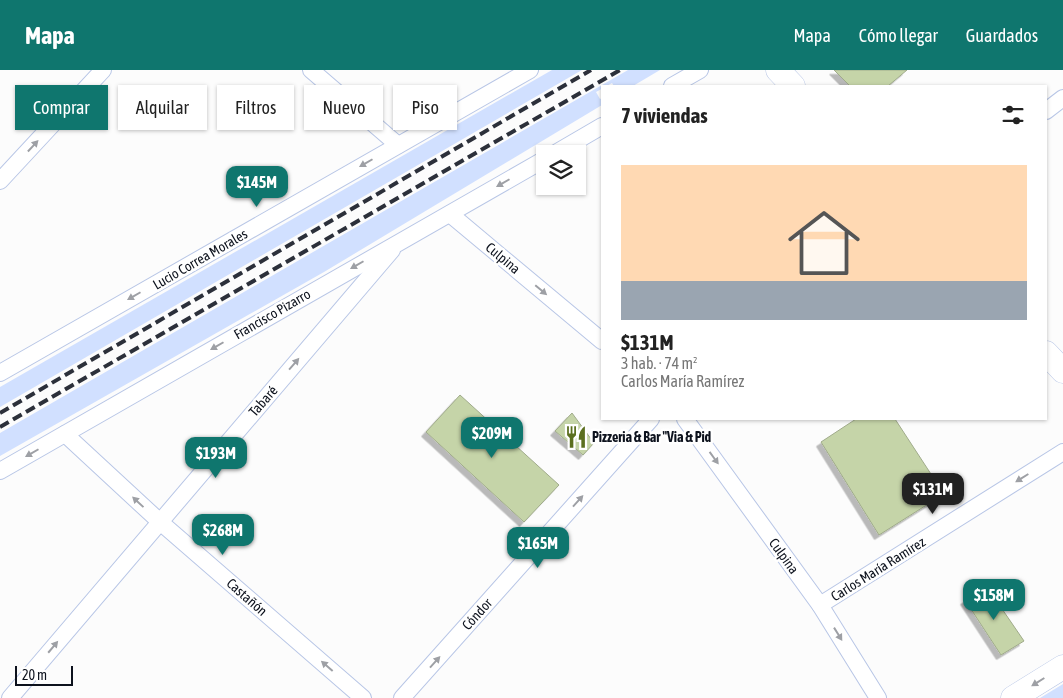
<!DOCTYPE html>
<html lang="es">
<meta charset="utf-8">
<style>
:root{--surface:#fff;--page:#f2f2f2;--text:#222;--muted:#767676;--line:#e0e0e0;--accent:#0f766e}
body{margin:0;font-family:"Asap Condensed",sans-serif;background:var(--page);color:var(--text);height:100vh;display:flex;flex-direction:column;font-size:19px;white-space:nowrap}
*{box-sizing:border-box;margin:0}
p{font-size:16px;color:var(--muted)}
.icon{flex:none;width:28px;height:28px;fill:none;stroke:currentColor;stroke-width:2;stroke-linecap:round;stroke-linejoin:round}
.map{position:relative;flex:1;overflow:hidden}
.side{position:absolute;left:601px;top:15px;width:446px;height:335px;display:flex;flex-direction:column;background:var(--surface);border-radius:0px;box-shadow:0 1px 4px #0004}
.side>*{flex:none}
.hud{position:absolute;left:15px;top:15px;width:475px;height:45px;display:flex;gap:10px}
.fabs{position:absolute;left:536px;top:75px;display:grid;gap:10px}
.fabs a{display:grid;place-items:center;width:50px;height:50px;border-radius:0px;background:var(--surface);box-shadow:0 1px 4px #0004;font-size:25px}
.scale{position:absolute;left:15px;bottom:12px;width:58px;box-sizing:border-box;padding-left:5px;border:2px solid #0d121d;border-top:0;font-size:14px;line-height:18px;white-space:nowrap;color:#0d121d;-webkit-text-stroke:4px #fff;paint-order:stroke}
.price{position:absolute;translate:-50% -42px;padding:0 11px;border-radius:10px;background:var(--accent);color:#fff;font-size:16px;line-height:32px;filter:drop-shadow(0 1px 2px #0008)}
.price::after{content:'';position:absolute;left:50%;top:30px;width:15px;height:11px;margin-left:-8px;background:inherit;clip-path:polygon(0 0,100% 0,50% 100%)}
.price.on{background:#222;color:#fff}
ul{padding:0;list-style:none}
li{display:grid;align-content:center;gap:10px;height:265px;padding:0 20px}
li+li{border-top:1px solid var(--line)}
li span{display:grid;place-items:center;height:155px;border-radius:0px;color:#555}
li>.icon{margin-inline-start:auto}
span .icon{width:90px;height:90px;fill:#fffc;stroke-width:1}
li b{font-size:21px}
h2{display:flex;justify-content:space-between;align-items:center;height:60px;padding:0 20px;font-size:21px}
.chip{padding:0 18px;border-radius:0px;background:var(--surface);box-shadow:0 1px 4px #0004;font-size:18px;line-height:45px}
.chip.on{background:var(--accent);color:#fff}
header{display:flex;align-items:center;gap:30px;box-sizing:border-box;height:70px;padding:0 25px;background:var(--accent);color:#fff}
header strong{font-size:24px}
nav{display:flex;gap:28px;margin-inline-start:auto;font-size:18px}
.map>svg:first-child{display:block}
.green{fill:#d1e0ff}
.building{fill:#c5d4a8;stroke:#a0ab8b;filter:url(#shadow)}
.lines{fill:none;stroke-linecap:round;stroke-linejoin:round}
.minor-casing{stroke:#b8c6e6;stroke-width:18}
.secondary-casing{stroke:#b8c6e6;stroke-width:25}
.minor{stroke:#fff;stroke-width:16}
.secondary{stroke:#fff;stroke-width:24}
.rail{stroke:#2c303a;stroke-width:4;stroke-dasharray:10 5;stroke-linecap:butt}
.oneway{fill:#9ea0a5}
.labels{text-anchor:middle;stroke-width:5;stroke-linejoin:round;paint-order:stroke}
.street-label{font-size:14px;fill:#0d121d;stroke:#fff}
.poi-label{font-size:14px;font-weight:bold;fill:#0d121d;stroke:#fff;text-anchor:start}
</style>
<header>
<strong>Mapa</strong>
<nav><a>Mapa</a><a>Cómo llegar</a><a>Guardados</a></nav>
</header>
<div class="map">
<svg width="1063" height="628" viewBox="0 0 1063 628">
<defs>
<filter id="shadow"><feDropShadow dx="-4.5" dy="4.5" stdDeviation="0" flood-color="#0004"/></filter>
</defs>
<rect width="100%" height="100%" fill="#fcfcfc"/>
<g class="green">
<path d="M552 0H582L0 337V317Z"/>
<path d="M628 0H660L633 16H614L612 13 596 22 600 29 602 28V35L324 202 0 386V363Z"/>
<path d="M1063 614V628H1040Z"/>
</g>
<g class="building">
<path d="M834 0H907L888 16H850Z"/>
<path d="M460 325 559 415 524 452 426 362Z"/>
<path d="M572 343 594 373 583 385 555 361Z"/>
<path d="M856 349H895L944 424 879 465 821 372Z"/>
<path d="M987 517 1024 571 1001 585 965 530Z"/>
</g>
<g class="lines">
<defs>
<g id="minor">
<path d="M311 0 398 75"/>
<path d="M672 16 700 0"/>
<path d="M1046 41 1063 28"/>
<path d="M554 84 602 56"/>
<path d="M0 111 103 0"/>
<path d="M450 144 602 271"/>
<path d="M0 303 530 0"/>
<path d="M685 349 820 535 878 628"/>
<path d="M65 364 159 451 363 628"/>
<path d="M0 401 545 89"/>
<path d="M820 535 1063 382"/>
<path d="M10 628 392 180"/>
<path d="M402 628 651 349"/>
</g>
<g id="secondary">
<path d="M778 0 793 16"/>
<path d="M1046 283 1063 301"/>
<path d="M1013 628 1063 597"/>
</g>
</defs>
<use href="#minor" class="minor-casing"/>
<use href="#secondary" class="secondary-casing"/>
<use href="#minor" class="minor"/>
<use href="#secondary" class="secondary"/>
<g class="rail">
<path d="M0 343 591 0"/>
<path d="M0 357 620 0"/>
</g>
</g>
<defs><path id="oneway-solid" d="M-6-.8H1V-3.2L6.5 0L1 3.2V.8H-6Z" transform="scale(1.25)"/></defs>
<g class="oneway">
<use href="#oneway-solid" transform="translate(33 76) rotate(-47)"/>
<use href="#oneway-solid" transform="translate(366 93) rotate(150)"/>
<use href="#oneway-solid" transform="translate(503 113) rotate(150)"/>
<use href="#oneway-solid" transform="translate(357 195) rotate(150)"/>
<use href="#oneway-solid" transform="translate(541 220) rotate(40)"/>
<use href="#oneway-solid" transform="translate(134 226) rotate(150)"/>
<use href="#oneway-solid" transform="translate(217 276) rotate(150)"/>
<use href="#oneway-solid" transform="translate(294 294) rotate(-49)"/>
<use href="#oneway-solid" transform="translate(32 383) rotate(150)"/>
<use href="#oneway-solid" transform="translate(714 388) rotate(54)"/>
<use href="#oneway-solid" transform="translate(1022 408) rotate(148)"/>
<use href="#oneway-solid" transform="translate(578 431) rotate(-48)"/>
<use href="#oneway-solid" transform="translate(138 432) rotate(-137)"/>
<use href="#oneway-solid" transform="translate(838 564) rotate(58)"/>
<use href="#oneway-solid" transform="translate(53 577) rotate(-50)"/>
<use href="#oneway-solid" transform="translate(435 592) rotate(-48)"/>
<use href="#oneway-solid" transform="translate(327 596) rotate(-139)"/>
<use href="#oneway-solid" transform="translate(1038 612) rotate(148)"/>
</g>
<defs>
<symbol id="restaurant-bare" viewBox="-9 -9 18 18"><path d="M-5-6h1v4h1v-4h1v4h1v-4h1v5L-1.5 .5V6h-2V.5L-5-1ZM5-6V6H3V1.5H1.5Q1.5-4 5-6Z" fill="#5b6f1f" stroke="#fff" stroke-width="2.5" paint-order="stroke"/></symbol>
</defs>
<g fill-rule="evenodd">
<use href="#restaurant-bare" x="560" y="351" width="32" height="32"/>
</g>
<g class="labels">
<g class="street-label">
<text transform="translate(503 188) rotate(40)" y="5">Culpina</text>
<text transform="translate(200 189) rotate(-30)" y="5">Lucio Correa Morales</text>
<text transform="translate(272 244) rotate(-30)" y="5">Francisco Pizarro</text>
<text transform="translate(263 331) rotate(-49)" y="5">Tabaré</text>
<text transform="translate(784 486) rotate(54)" y="5">Culpina</text>
<text transform="translate(878 499) rotate(-32)" y="5">Carlos María Ramírez</text>
<text transform="translate(247 527) rotate(41)" y="5">Castañón</text>
<text transform="translate(477 544) rotate(-48)" y="5">Cóndor</text>
</g>
<g class="poi-label">
<text x="592" y="372">Pizzeria &amp; Bar "Via &amp; Pid</text>
</g>
</g>
</svg>
<div class="fabs">
<a><svg class="icon" aria-label="layers" viewBox="0 0 24 24"><path d="M12 4l9 5-9 5-9-5zM3 14l9 5 9-5"/></svg></a>
</div>
<div class="scale">20 m</div>
<b class="price" style="left:257px;top:138px">$145M</b>
<b class="price" style="left:492px;top:389px">$209M</b>
<b class="price" style="left:216px;top:409px">$193M</b>
<b class="price on" style="left:933px;top:445px">$131M</b>
<b class="price" style="left:223px;top:486px">$268M</b>
<b class="price" style="left:538px;top:499px">$165M</b>
<b class="price" style="left:994px;top:551px">$158M</b>
<div class="hud">
<a class="chip on">Comprar</a>
<a class="chip">Alquilar</a>
<a class="chip">Filtros</a>
<a class="chip">Nuevo</a>
<a class="chip">Piso</a>
</div>
<section class="side">
<h2>7 viviendas<svg class="icon" aria-label="filters" viewBox="0 0 24 24"><path d="M4 7h16M4 17h16"/><circle cx="9" cy="7" r="2"/><circle cx="15" cy="17" r="2"/></svg></h2>
<ul>
<li><span style="background:linear-gradient(#ffd9b3 75%,#9aa5b1 0)"><svg class="icon" aria-label="home" viewBox="0 0 24 24"><path d="M3 11l9-7 9 7M6 9v11h12V9"/></svg></span><div><b>$131M</b><p>3 hab. · 74 m²</p><p>Carlos María Ramírez</p></div></li>
</ul>
</section>
</div>
